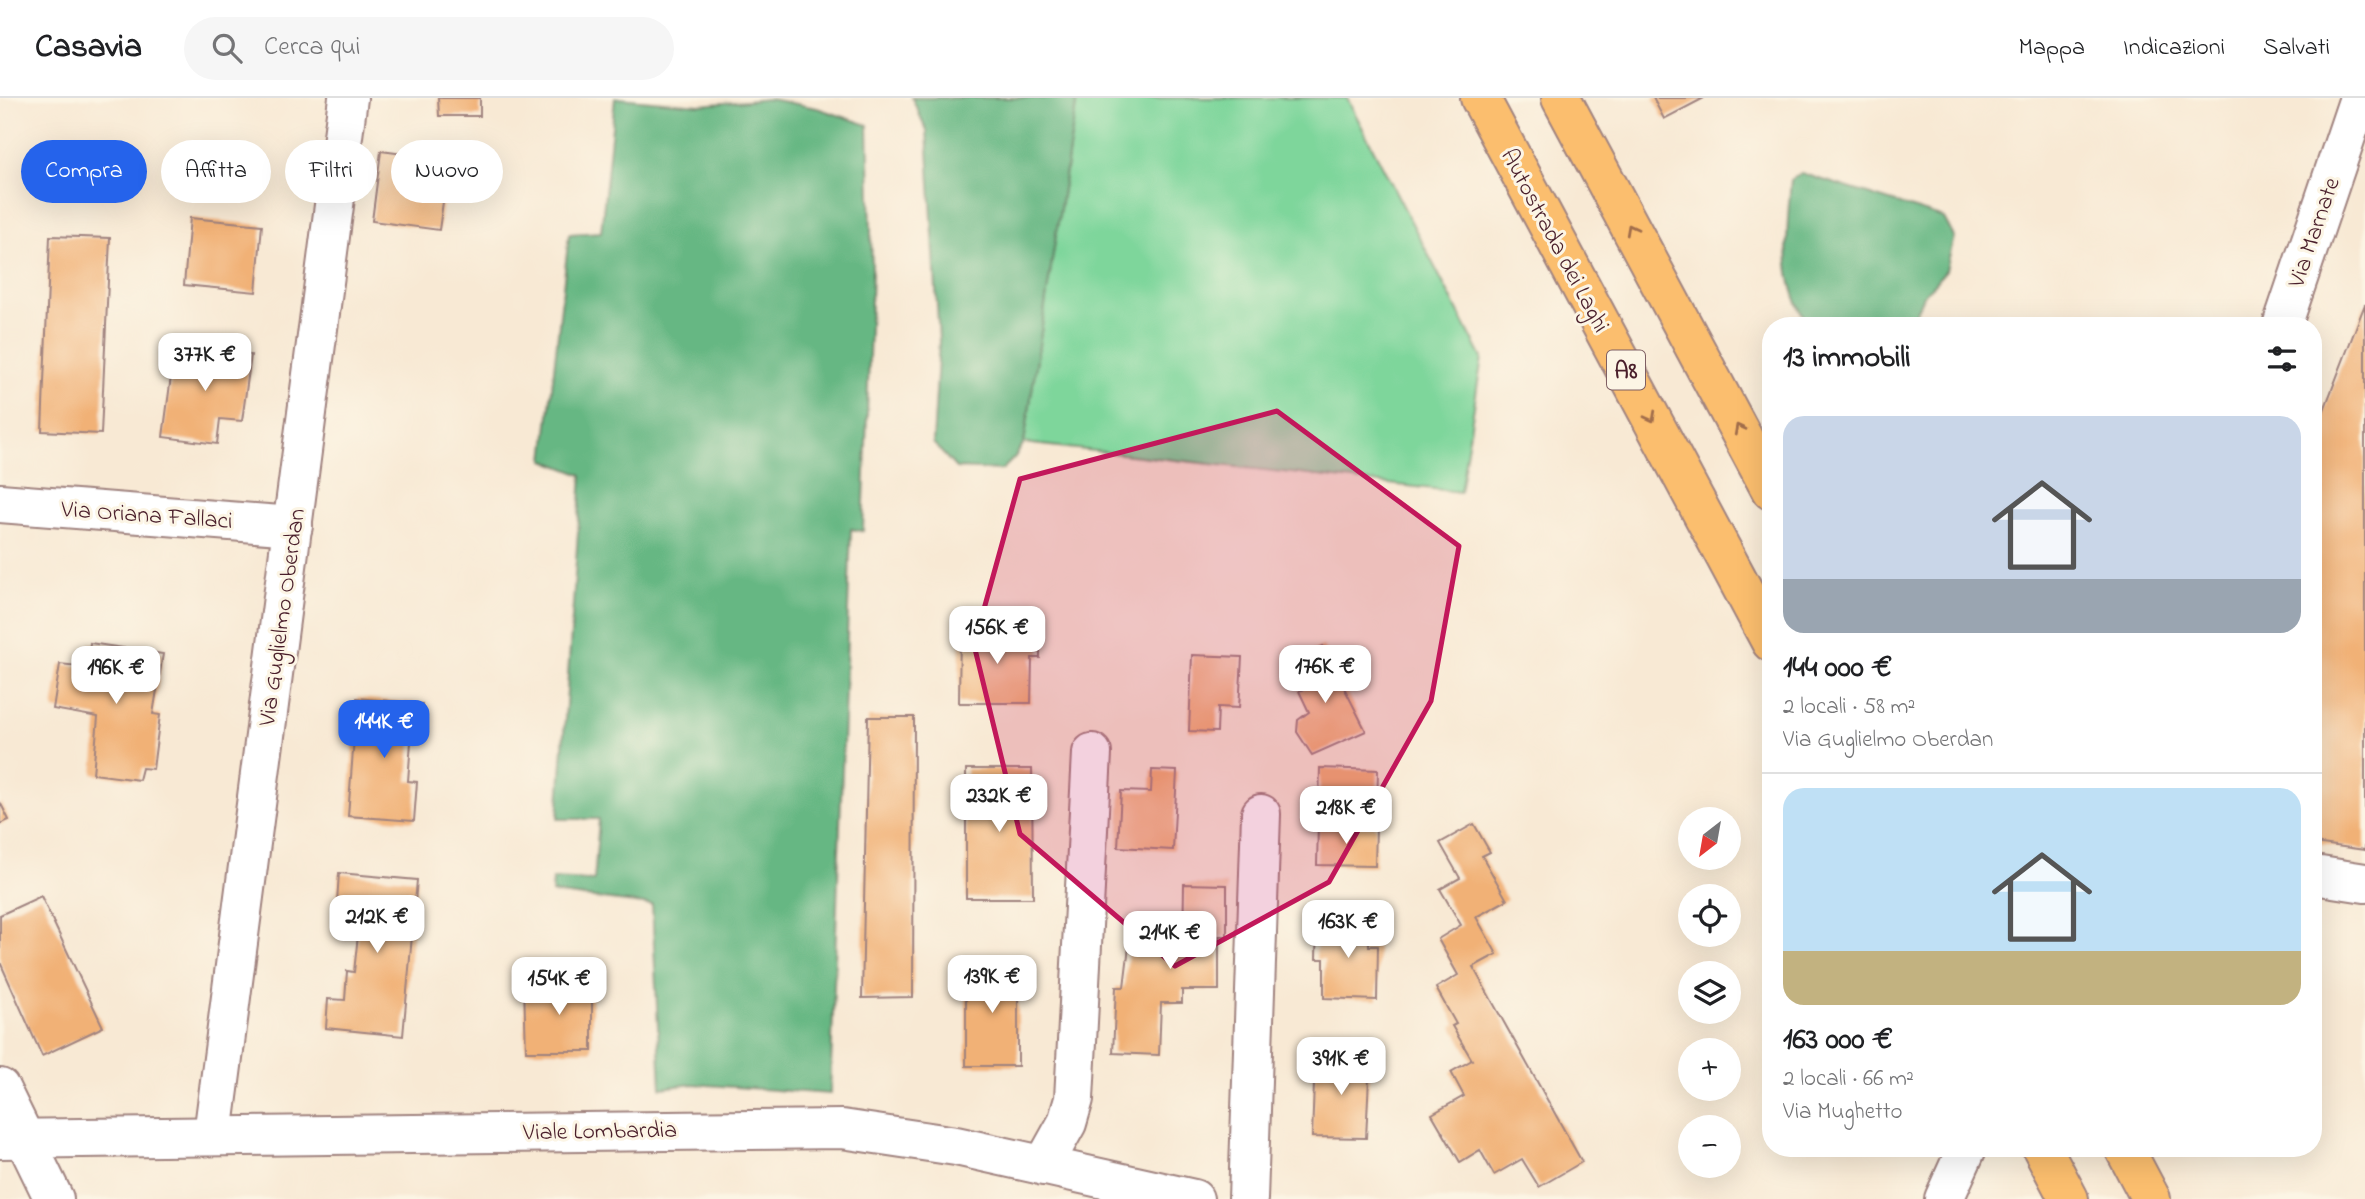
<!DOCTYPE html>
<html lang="it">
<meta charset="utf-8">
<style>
:root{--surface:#fff;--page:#f6f6f6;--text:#202124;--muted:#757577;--line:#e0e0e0;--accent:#2563eb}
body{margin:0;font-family:"Indie Flower",sans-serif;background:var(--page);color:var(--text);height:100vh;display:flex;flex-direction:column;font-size:26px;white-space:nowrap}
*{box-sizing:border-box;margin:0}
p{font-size:23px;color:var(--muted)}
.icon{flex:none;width:38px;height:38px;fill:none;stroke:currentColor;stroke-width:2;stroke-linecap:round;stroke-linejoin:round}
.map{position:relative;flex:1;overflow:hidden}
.side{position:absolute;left:1762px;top:219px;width:560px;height:840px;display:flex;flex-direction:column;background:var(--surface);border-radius:28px;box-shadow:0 7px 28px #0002}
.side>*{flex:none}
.guide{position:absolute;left:21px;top:42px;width:665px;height:63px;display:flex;gap:14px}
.needle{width:46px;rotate:211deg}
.controls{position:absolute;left:1678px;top:709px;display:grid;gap:14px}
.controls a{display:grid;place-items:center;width:63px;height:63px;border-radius:50%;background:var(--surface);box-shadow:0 7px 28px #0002;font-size:35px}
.price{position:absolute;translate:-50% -60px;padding:0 16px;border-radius:14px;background:#fff;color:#222;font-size:23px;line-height:46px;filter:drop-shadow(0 2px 4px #0008)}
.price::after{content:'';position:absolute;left:50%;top:42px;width:21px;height:16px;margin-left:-10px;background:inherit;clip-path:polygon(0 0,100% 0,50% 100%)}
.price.on{background:var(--accent);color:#fff}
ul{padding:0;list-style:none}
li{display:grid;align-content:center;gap:14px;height:371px;padding:0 21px}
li+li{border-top:2px solid var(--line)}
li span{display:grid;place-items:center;height:217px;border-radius:21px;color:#555}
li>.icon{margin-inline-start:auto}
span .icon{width:126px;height:126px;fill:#fffc;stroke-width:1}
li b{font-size:30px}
h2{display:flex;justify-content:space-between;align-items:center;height:84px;padding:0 21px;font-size:30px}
.pill{padding:0 24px;border-radius:32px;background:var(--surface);box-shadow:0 7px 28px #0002;font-size:24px;line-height:63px}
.pill.on{background:var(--accent);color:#fff}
header{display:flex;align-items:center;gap:42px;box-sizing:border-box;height:98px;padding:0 35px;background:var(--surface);border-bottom:2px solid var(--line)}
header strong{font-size:33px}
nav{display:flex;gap:38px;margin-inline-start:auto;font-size:24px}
.search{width:490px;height:63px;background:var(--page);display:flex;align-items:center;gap:18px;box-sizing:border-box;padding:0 24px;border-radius:38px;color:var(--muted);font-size:26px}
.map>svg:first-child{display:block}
.green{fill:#7ed69b;stroke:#647a63;stroke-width:2}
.forest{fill:#66b783;stroke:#586b57;stroke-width:2}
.building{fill:#f1b176}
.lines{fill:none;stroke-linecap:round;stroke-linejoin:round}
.minor-casing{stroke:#a18480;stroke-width:42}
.highway-casing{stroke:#a18480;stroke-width:42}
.minor{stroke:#fff;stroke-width:38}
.highway{stroke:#fbbe6e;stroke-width:38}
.oneway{stroke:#a26e4c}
.marked{fill:#c2185b;fill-opacity:0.2;stroke:#c2185b;stroke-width:5;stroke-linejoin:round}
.labels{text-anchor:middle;stroke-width:6;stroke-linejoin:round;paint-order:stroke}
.shield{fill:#fcf5e5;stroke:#7f5f63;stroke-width:2}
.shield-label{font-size:23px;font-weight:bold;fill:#4a1f2b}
.street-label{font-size:24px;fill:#4a1f2b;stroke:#fcf5e5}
</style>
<header>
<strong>Casavia</strong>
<div class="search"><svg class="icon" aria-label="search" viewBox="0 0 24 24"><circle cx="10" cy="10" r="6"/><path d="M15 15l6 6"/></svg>Cerca qui</div>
<nav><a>Mappa</a><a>Indicazioni</a><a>Salvati</a></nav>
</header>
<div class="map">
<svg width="2365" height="1101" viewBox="0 0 2365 1101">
<rect width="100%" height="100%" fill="#fcf5e5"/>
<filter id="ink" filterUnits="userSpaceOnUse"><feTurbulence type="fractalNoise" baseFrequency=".0143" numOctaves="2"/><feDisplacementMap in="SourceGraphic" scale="14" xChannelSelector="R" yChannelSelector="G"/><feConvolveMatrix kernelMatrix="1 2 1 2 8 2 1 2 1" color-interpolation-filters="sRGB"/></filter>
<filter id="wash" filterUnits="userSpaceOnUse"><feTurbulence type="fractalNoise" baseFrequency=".00686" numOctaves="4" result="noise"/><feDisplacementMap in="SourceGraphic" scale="28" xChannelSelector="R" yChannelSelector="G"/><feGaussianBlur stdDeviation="1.57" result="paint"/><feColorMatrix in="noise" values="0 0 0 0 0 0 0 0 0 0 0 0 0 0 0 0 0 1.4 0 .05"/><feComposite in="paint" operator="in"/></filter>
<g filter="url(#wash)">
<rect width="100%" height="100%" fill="#f8e9d4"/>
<path class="green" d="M1077 0H1347L1482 260 1460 394 1024 345Z"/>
<g class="forest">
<path d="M615 0 700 7 770 1 817 10 868 27 872 171 863 433 851 431 830 996 693 986 661 990 652 807 552 795 553 781 594 783 599 721H558L582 377 544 362 569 136 601 134Z"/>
<path d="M912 0H1077L1024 345 1014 360 1002 372 956 370 933 345 939 243 927 33Z"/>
<path d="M1801 75 1944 120 1954 139 1946 172 1924 197 1909 227 1810 228C1779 188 1787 129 1791 82Z"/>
</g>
<g id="blocks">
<g class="building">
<path d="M438 0H480V18H439Z"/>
<path d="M1653 0H1704L1664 21Z"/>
<path d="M381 53 449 62 439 132 372 123Z"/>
<path d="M190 120 262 127 256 194 184 187Z"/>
<path d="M50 138 110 140 101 336 42 333Z"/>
<path d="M2365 206V752L2314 745V338Z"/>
<path d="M175 248 251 257 242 323 220 321 217 346 163 339Z"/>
<path d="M960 533 1040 534V560H1032L1031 605H959Z"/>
<path d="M90 545 163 556 153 616 160 617 153 671 142 670 139 682 93 676 98 619 53 611 60 566 87 569Z"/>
<path d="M1323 548 1366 633 1312 657 1297 634 1298 622 1309 614 1299 593 1305 590 1301 576 1302 558Z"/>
<path d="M1192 557 1242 559 1239 610 1218 609 1217 634 1189 633Z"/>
<path d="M357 600 422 606 420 645 411 644 408 683 417 684 414 723 348 718Z"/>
<path d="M868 619H914L913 899 862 900Z"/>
<path d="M1320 670 1378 672 1377 711H1319Z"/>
<path d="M966 671H1032L1033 800H966Z"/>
<path d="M1152 672 1177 673 1173 752 1118 749 1121 693 1151 694Z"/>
<path d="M0 704 9 722 0 726Z"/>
<path d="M1474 726 1490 754 1482 758 1507 802 1476 819 1497 856 1473 869 1582 1064 1539 1089 1522 1061 1494 1077 1480 1052 1460 1064 1432 1016 1464 998 1451 974 1472 962 1452 928 1456 926 1436 890 1458 877 1438 841 1461 827 1440 791 1460 780 1440 745Z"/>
<path d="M1318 727 1376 728 1375 768 1317 767Z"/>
<path d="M339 775 417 782 403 938 326 930 328 901 345 902 347 873 354 874 358 837 350 836 353 805 337 804Z"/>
<path d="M1184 786 1227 787V838H1219V892H1182V905H1161L1159 957 1113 955 1116 889H1124L1129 848 1183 850Z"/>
<path d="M41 798 103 929 42 958 0 864V817Z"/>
<path d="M1317 823 1369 825V848H1378L1377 902 1324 900V861H1316Z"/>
<rect x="966" y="866" width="52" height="102"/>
<path d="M592 885V953H526L524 887Z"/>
<path d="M1315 959H1370L1366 1040 1312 1039Z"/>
</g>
</g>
</g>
<g filter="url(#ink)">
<use href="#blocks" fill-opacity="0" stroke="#a18480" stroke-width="2"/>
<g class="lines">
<defs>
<g id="minor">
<path d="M2282 228 2359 0"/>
<path d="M0 405 293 428"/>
<path d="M2314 777 2365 785"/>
<path d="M0 990 54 1101"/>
<path d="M213 1037 348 0"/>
<path d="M0 1041 842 1031 956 1048 1194 1101"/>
<path d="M1043 1068 1067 1025 1074 1001 1092 655"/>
<path d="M1248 1101 1261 716"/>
<path d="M1944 1101 1967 1050"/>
</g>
<g id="highway">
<path d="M1480 0 1771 544"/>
<path d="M1561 0 1771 392"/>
<path d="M2042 1050 2069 1101"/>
<path d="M2124 1050 2151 1101"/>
</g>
</defs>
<use href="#minor" class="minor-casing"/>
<use href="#highway" class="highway-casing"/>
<use href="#minor" class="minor"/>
<use href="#highway" class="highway"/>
</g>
<defs><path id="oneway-chevron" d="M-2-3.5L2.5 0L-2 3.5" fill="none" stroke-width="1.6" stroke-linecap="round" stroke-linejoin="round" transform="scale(1.75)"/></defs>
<g class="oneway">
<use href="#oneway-chevron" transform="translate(1631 131) rotate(-118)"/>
<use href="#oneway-chevron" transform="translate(1651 319) rotate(62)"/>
<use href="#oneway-chevron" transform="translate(1739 331) rotate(-118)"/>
</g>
</g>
<path class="marked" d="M1277 313 1459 448 1431 603 1329 784 1175 868 1020 736 974 547 1020 381Z"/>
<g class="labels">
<rect class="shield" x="1607" y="252.5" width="38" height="39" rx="5"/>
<g class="shield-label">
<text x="1626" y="280">A8</text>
</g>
<g class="street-label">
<text transform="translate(2313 134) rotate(-71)" y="8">Via Marnate</text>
<text transform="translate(1556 142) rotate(62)" y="8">Autostrada dei Laghi</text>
<text transform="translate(147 416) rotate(4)" y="8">Via Oriana Fallaci</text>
<text transform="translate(281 519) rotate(-82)" y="8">Via Guglielmo Oberdan</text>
<text transform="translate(600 1032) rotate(-1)" y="8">Viale Lombardia</text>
</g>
</g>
</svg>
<div class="controls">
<a><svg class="needle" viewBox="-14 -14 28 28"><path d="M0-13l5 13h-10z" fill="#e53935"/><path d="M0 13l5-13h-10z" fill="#757577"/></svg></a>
<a><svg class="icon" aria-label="locate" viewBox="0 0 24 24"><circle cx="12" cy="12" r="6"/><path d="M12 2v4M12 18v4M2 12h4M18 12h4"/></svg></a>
<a><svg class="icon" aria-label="layers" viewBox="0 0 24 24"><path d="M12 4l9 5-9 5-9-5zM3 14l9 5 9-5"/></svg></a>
<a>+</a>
<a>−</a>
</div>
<b class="price" style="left:205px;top:295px">377K €</b>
<b class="price" style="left:997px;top:568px">156K €</b>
<b class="price" style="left:1325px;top:607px">176K €</b>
<b class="price" style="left:116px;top:608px">196K €</b>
<b class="price on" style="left:384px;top:662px">144K €</b>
<b class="price" style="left:999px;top:736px">232K €</b>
<b class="price" style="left:1346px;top:748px">218K €</b>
<b class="price" style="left:377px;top:857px">212K €</b>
<b class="price" style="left:1348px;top:862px">163K €</b>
<b class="price" style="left:1170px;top:873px">214K €</b>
<b class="price" style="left:992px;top:917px">139K €</b>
<b class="price" style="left:559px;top:919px">154K €</b>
<b class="price" style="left:1341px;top:999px">391K €</b>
<div class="guide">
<a class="pill on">Compra</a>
<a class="pill">Affitta</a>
<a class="pill">Filtri</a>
<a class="pill">Nuovo</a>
</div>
<section class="side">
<h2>13 immobili<svg class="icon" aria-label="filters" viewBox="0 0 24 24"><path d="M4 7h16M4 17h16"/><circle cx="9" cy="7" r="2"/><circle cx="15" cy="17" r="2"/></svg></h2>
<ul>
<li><span style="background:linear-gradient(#c9d6e8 75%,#9aa5b1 0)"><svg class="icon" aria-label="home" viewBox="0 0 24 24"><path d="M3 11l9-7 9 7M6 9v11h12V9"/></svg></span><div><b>144 000 €</b><p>2 locali · 58 m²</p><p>Via Guglielmo Oberdan</p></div></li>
<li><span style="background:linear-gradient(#bfe0f5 75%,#c2b280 0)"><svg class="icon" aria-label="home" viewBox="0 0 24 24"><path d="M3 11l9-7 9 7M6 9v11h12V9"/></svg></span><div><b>163 000 €</b><p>2 locali · 66 m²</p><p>Via Mughetto</p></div></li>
</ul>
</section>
</div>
